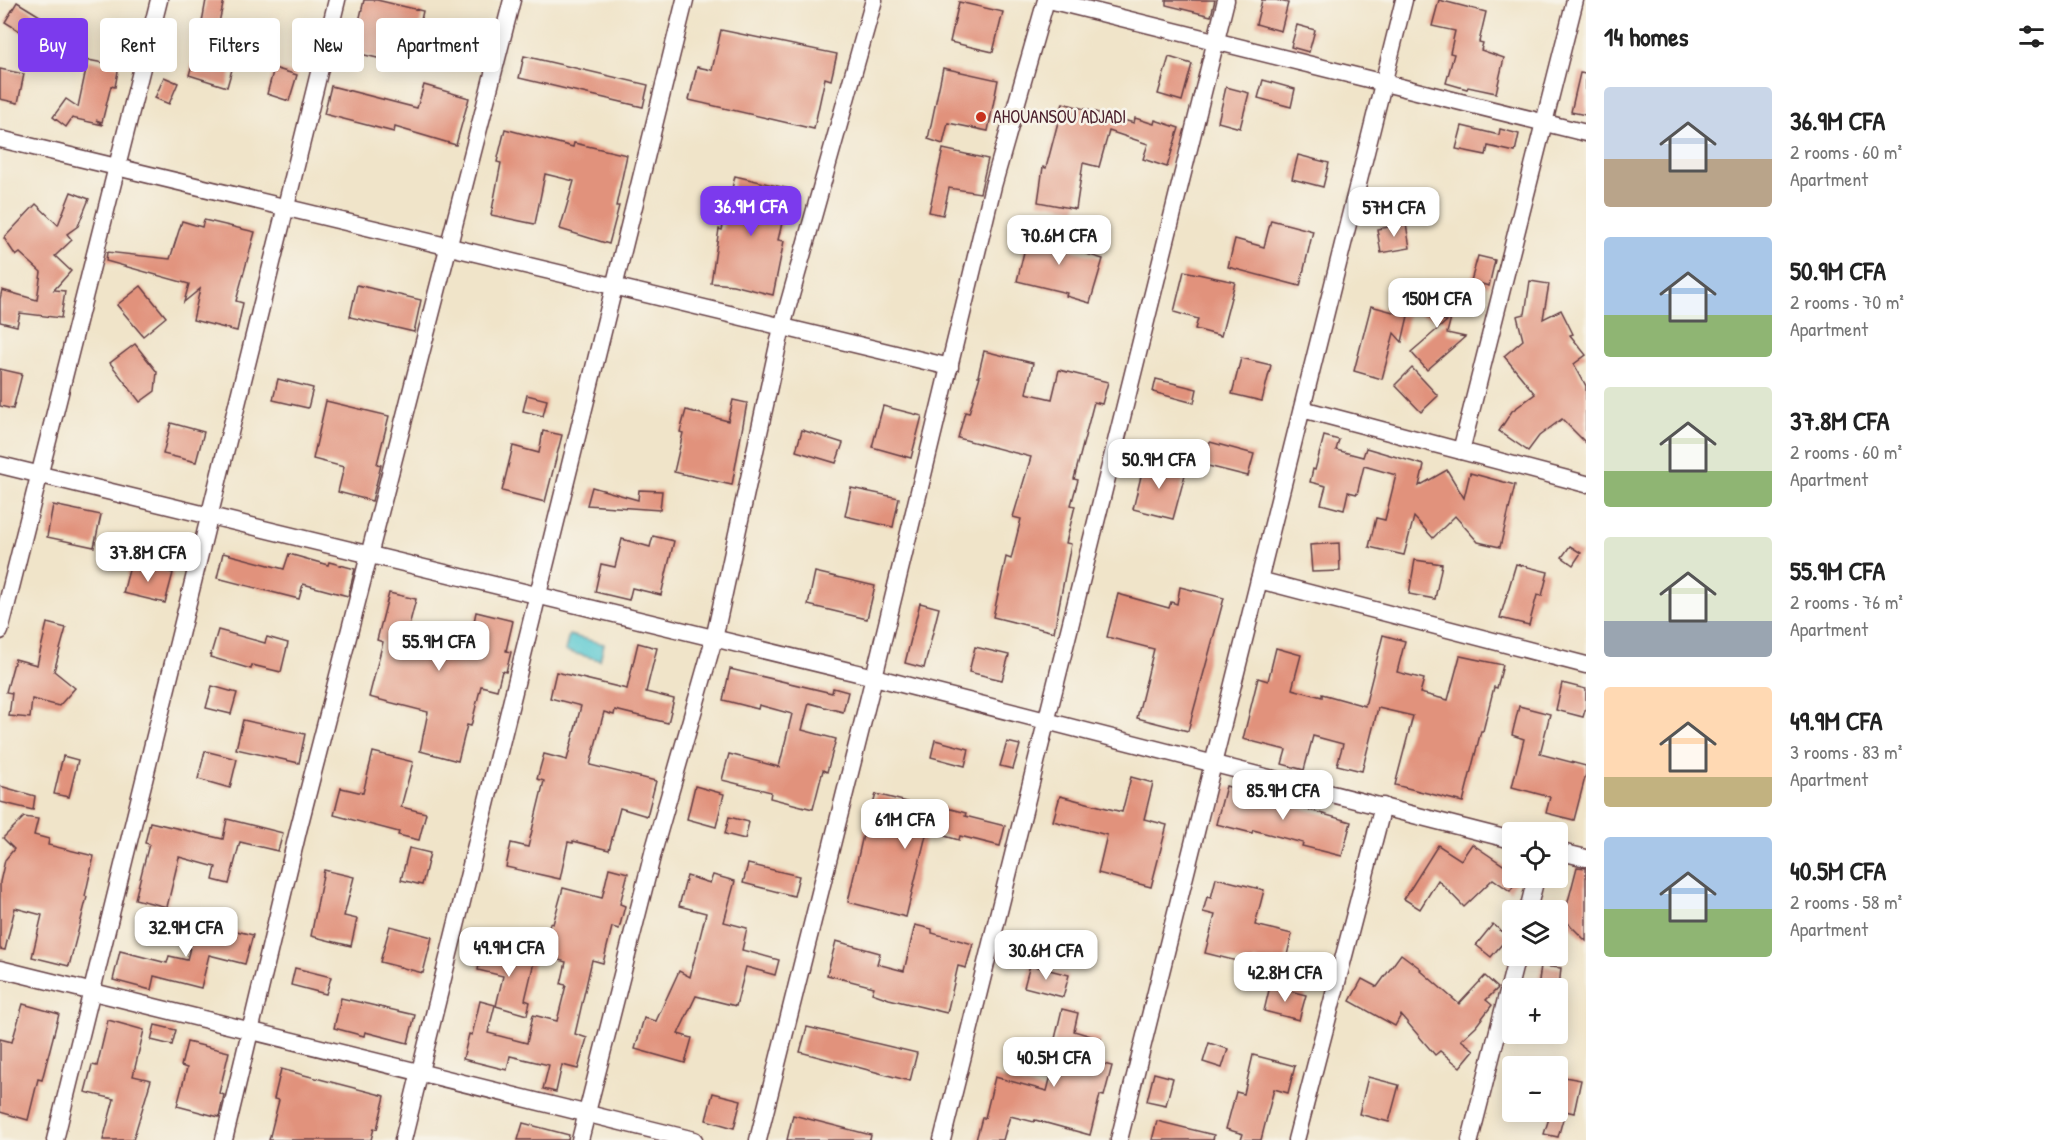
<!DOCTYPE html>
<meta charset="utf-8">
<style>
:root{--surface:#fff;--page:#f6f6f6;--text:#222;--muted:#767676;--accent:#7c3aed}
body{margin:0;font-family:"Patrick Hand",sans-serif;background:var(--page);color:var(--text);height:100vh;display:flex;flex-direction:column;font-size:22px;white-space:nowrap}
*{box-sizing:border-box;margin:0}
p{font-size:20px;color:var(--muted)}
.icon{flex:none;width:33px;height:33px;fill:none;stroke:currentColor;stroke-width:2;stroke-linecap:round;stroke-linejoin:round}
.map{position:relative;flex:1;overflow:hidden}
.sheet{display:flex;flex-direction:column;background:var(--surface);width:480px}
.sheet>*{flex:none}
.guide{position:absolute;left:18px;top:18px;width:570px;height:54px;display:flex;gap:12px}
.controls{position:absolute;left:1502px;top:822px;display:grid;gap:12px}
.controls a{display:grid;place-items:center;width:66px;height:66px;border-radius:6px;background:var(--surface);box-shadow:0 3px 15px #0003;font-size:30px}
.price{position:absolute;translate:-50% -51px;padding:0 14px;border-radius:12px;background:#fff;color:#222;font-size:20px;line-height:39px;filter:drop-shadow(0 2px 3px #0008)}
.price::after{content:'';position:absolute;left:50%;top:36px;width:18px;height:14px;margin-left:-9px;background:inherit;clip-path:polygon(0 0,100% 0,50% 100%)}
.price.on{background:var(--accent);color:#fff}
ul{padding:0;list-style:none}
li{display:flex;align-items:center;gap:18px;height:150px;padding:0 18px}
li span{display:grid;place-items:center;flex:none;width:168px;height:120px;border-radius:6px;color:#555}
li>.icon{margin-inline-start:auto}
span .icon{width:72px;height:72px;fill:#fffc;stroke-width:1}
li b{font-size:26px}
h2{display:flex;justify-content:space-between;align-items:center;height:72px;padding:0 18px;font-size:26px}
.pill{padding:0 21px;border-radius:6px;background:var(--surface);box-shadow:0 3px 15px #0003;font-size:21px;line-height:54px}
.pill.on{background:var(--accent);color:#fff}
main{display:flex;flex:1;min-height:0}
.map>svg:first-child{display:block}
.water{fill:#5dcad2;stroke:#54747e;stroke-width:1.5}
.building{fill:#e1927c}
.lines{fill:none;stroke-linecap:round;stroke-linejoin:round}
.minor-casing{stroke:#633d43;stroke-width:19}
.minor{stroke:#fff;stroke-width:16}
.poi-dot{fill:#c8321e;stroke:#f7f3e8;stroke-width:2}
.labels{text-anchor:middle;stroke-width:5;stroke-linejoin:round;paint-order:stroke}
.poi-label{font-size:18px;fill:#4a1f2b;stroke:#f7f3e8;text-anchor:start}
</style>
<main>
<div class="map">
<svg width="1586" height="1140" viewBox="0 0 1586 1140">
<rect width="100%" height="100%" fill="#f7f3e8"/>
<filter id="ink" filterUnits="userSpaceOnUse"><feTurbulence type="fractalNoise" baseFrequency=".0167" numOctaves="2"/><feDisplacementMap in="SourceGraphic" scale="12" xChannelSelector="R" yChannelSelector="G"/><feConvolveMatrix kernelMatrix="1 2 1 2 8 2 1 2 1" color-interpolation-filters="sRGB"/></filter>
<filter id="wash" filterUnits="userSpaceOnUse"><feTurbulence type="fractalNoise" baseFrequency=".008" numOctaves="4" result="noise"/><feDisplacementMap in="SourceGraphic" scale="24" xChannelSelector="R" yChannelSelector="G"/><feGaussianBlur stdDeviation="1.35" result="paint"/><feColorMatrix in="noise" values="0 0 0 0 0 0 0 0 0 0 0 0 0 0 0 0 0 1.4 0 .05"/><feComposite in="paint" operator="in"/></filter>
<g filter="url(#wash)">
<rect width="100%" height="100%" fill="#f0e4c9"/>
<path class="water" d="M569 635 604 644 600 660 565 651Z"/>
<g id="blocks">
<g class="building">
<path d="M206 0H224L211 59 233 66 227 87 189 75 198 44Z"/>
<path d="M364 0H377L423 11 411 66 352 52Z"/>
<path d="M1166 0H1215L1211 16 1166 5Z"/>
<path d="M1262 0H1276L1288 3 1281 31 1256 24Z"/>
<path d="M1439 0 1486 12 1479 42 1483 43 1481 50 1504 58 1496 93 1468 87 1467 89 1446 83 1454 54 1450 53 1455 31 1432 26Z"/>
<path d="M17 2 79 40 66 60 5 22Z"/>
<path d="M959 2 1003 12 993 52 950 42Z"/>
<path d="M1297 25 1315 30 1309 52 1291 47Z"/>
<path d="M721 30 837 54 831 80 825 78 814 129 689 100 697 67 712 70Z"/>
<path d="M524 56 648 85 643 107 519 78Z"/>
<path d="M1169 57 1192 64 1182 101 1158 94Z"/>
<path d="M88 60 119 66 115 87 111 86 102 122 96 120 103 125 72 118 66 127 53 117 66 99 78 107Z"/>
<path d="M274 68 297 75 289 101 267 94Z"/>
<path d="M943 68 998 80 988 131 948 123 943 144 928 139Z"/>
<path d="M0 69 24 74 18 103 0 99Z"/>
<path d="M1580 73 1586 74V115L1571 112Z"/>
<path d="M164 77 178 83 169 104 155 98Z"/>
<path d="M1263 80 1295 89 1291 107 1258 98Z"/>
<path d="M424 85 469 98 456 145 395 127 394 132 324 114 331 86 417 108Z"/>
<path d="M1226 87 1249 93 1240 128 1218 122Z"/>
<path d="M1063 103 1134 123 1135 118 1154 124 1155 120 1179 128 1167 167 1143 159 1148 144 1109 131 1099 167 1083 163 1076 209 1038 202 1043 167 1046 168Z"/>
<path d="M1462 126 1499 135 1500 129 1519 134 1515 152 1488 146 1486 155 1456 149Z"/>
<path d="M505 129 573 147 574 143 627 155 616 206H619L609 244 560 229 574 181 545 174 535 224 491 215 501 163 497 162Z"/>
<path d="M943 149 988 159 980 193 949 188 943 215 929 212Z"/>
<path d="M1298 155 1329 163 1323 187 1292 179Z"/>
<path d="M735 176 790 189 778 240 784 241 773 295 733 285 711 283 719 229 722 230Z"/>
<path d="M71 192 89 199 78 226 67 234 72 240 55 256 71 271 54 290 65 291 61 318 20 313 17 326 0 322V299L2 290 37 300 41 272 20 253 16 256 4 238 36 204 58 225Z"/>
<path d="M1421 201 1437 204 1433 219 1418 215Z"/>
<path d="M204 220 255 232 236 301 243 303 237 331 193 320 200 289 184 302 189 284 106 261 107 252 170 259 182 221 202 227Z"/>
<path d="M1271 220 1313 231 1300 286 1228 267 1235 239 1264 247Z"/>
<path d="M1406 224 1410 248 1381 253 1377 229Z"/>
<path d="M1030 227 1073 238 1070 249 1103 259 1090 303 1066 296 1067 293 1017 281Z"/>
<path d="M1478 256 1495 260 1489 286 1471 281Z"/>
<path d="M1184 271 1235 282 1221 336 1195 329 1198 319 1174 312Z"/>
<path d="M1530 281 1549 284 1543 319 1561 310 1573 334 1570 335 1586 355 1574 364 1586 386V443L1562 419 1539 436 1528 451 1499 431 1512 411 1535 394 1504 356 1523 340 1517 316 1525 314Z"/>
<path d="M357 285 421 300 414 332 350 317Z"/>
<path d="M141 286 166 317 143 336 117 305Z"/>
<path d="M1426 290 1456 298 1447 333 1465 337 1427 370 1411 352 1447 321 1419 314Z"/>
<path d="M1371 306 1408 316 1402 342 1394 333 1382 379 1354 371Z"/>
<path d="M135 344 157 372 155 391 140 402 110 363Z"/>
<path d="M984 351 1033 363 1026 393 1052 399 1059 370 1108 382 1102 404 1094 402 1074 479 1078 480 1071 505 1075 506 1066 543 1071 544 1054 632 993 617 1006 557 1011 559 1021 519 1013 517 1031 457 958 438 965 412 969 413 980 376H978Z"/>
<path d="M1241 358 1271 365 1262 401 1232 394Z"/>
<path d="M1412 368 1438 396 1421 412 1395 385Z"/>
<path d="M0 369 22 374 13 409 0 406Z"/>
<path d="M278 379 313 388 308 408 273 400Z"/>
<path d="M1156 379 1197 389 1194 403 1153 392Z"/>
<path d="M527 395 547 400 543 416 523 411Z"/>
<path d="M733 400 747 403 732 485 674 472 683 433 680 432 686 410 728 421Z"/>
<path d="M326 401 389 416 377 464 381 465 372 501 338 492 344 467 313 459Z"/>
<path d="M883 406 922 416 911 458 872 447Z"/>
<path d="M171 423 204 432 196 462 163 454Z"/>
<path d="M802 430 843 443 836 463 796 451Z"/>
<path d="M543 431 562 435 545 502 502 491 513 446 539 453Z"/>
<path d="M1324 436 1339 440 1336 450 1363 457 1366 448 1424 465 1419 486 1447 470 1464 498 1470 473 1515 485 1500 547 1478 542 1455 516 1433 538 1414 517 1404 555 1369 547 1376 518 1385 520 1396 475 1364 466 1357 494 1348 492 1344 510 1321 504 1326 486 1310 482 1313 469 1315 470Z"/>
<path d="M1210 442 1254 454 1248 476 1204 465Z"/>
<path d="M1145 460 1186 471 1173 519 1133 509Z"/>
<path d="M592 487 638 500 639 490 662 491 660 510 587 505Z"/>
<path d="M851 488 899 498 893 527 845 516Z"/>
<path d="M53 505 101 515 94 547 47 537Z"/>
<path d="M653 536 674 541 661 595 632 588 629 600 595 592 601 564 615 567 622 539 650 547Z"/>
<path d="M1339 543 1340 571 1312 572 1310 545Z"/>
<path d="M1570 546 1581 553 1573 565 1562 557Z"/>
<path d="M223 553 284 569 289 554 328 565 329 562 355 569 348 596 303 584 299 599 217 578Z"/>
<path d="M1415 560 1442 564 1435 599 1409 594Z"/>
<path d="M131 562 173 573 165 603 123 593Z"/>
<path d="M1516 564 1548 572 1542 596 1537 595 1529 625 1500 618Z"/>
<path d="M815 572 875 586 867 619 808 605Z"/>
<path d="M1180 587 1224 598 1188 731 1137 718 1154 649 1107 637 1118 594 1169 608 1171 602 1177 604Z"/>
<path d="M389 593 416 599 409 626 410 629 445 637V636L470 642 476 612 513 621 506 651 511 652 506 672 502 671 497 690 481 686 471 726 467 725 458 761 420 751 428 712 369 697 383 642 377 640Z"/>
<path d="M920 603 939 608 924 668 905 663Z"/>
<path d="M47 623 66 628 54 671 75 688 59 706 32 699 30 718 9 716 12 693 6 692 15 659 37 665Z"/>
<path d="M218 630 265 643 267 637 288 643 281 672 252 665 251 669 210 657Z"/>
<path d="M1383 635 1405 641 1397 672 1424 679 1420 693 1448 700 1460 656 1503 665 1497 688 1494 687 1483 731H1481L1463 802 1395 785 1413 716 1378 708 1362 771 1337 765 1343 744 1313 736 1304 770 1282 764 1286 750 1243 739 1258 678 1268 681 1276 648 1301 655 1292 689 1322 697V694L1365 706Z"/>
<path d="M638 643 657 648 646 692 674 699 668 723 615 710 614 715 604 712 590 765 656 781 647 816 620 808 609 850 573 841V843L568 842 560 879 506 867 511 843 528 847 544 781 537 779 544 754 567 760 581 706 550 698 556 672 627 689Z"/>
<path d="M975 647 1009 655 1002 680 969 672Z"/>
<path d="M730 669 832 693 833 688 848 692 843 712 809 703 802 730 836 739 827 772 823 770 813 809 770 798 771 792 722 780 729 754 779 767 792 714 759 705 758 709 723 700Z"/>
<path d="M1562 683 1586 689V707L1583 717 1556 710Z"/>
<path d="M212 686 237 693 231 714 206 708Z"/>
<path d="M1519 706 1550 714 1540 754 1586 766V774L1574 820 1546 813 1550 797 1512 787 1524 739 1512 735Z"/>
<path d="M243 720 305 734 299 763 236 749Z"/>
<path d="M935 740 969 749 965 766 931 757Z"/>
<path d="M1007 742 1020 745 1013 769 1000 766Z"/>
<path d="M205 751 237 759 230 788 198 779Z"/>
<path d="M373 752 413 762 401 807 426 813 419 840 398 835 399 832 334 815 341 788 363 793Z"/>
<path d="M63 756 78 760 69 797 54 794Z"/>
<path d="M1131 777 1153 783 1144 819 1167 825 1151 887 1098 873 1107 835 1053 821 1060 796 1122 812Z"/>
<path d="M0 786 35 796 33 810 0 802Z"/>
<path d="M695 786 724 794 716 827 687 819Z"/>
<path d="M1226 786 1351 822 1342 856 1302 846 1303 843 1253 830 1252 833 1216 824Z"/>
<path d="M876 794 938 810 939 806 966 813 965 816 1005 826 1000 846 960 836 959 840 927 831 906 917 848 902 865 826H867Z"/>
<path d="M24 817 38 819 34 835 49 839 48 845 94 856 85 896 87 897 69 966 32 957 42 915 15 908 5 950 0 949V882L5 860 14 849 3 838Z"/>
<path d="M729 817 749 822 745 839 725 834Z"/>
<path d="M227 819 283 833 278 851 240 842 229 884 213 880 216 867 179 857 167 907 135 899 149 844 145 843 150 822 223 839Z"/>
<path d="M1472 844 1512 871V878H1519L1510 891 1493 879 1464 907 1438 880 1420 909 1404 899 1438 845 1461 860Z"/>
<path d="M409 848 430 853 422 885 401 880Z"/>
<path d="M748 864 799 876 794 896 743 883Z"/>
<path d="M1577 867 1586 868V941L1563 918 1567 914 1565 913Z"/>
<path d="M609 868 628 873 620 904 625 906 619 929 612 927 603 963 592 960 575 1034 587 1038 578 1069 562 1065 556 1092 543 1089 549 1065 510 1056 507 1070 463 1059 469 1034 472 1035 480 1001 495 1005 488 1033 527 1043 533 1015 557 1021 566 985 561 984 566 962 542 955 550 923 553 924 563 888 602 898Z"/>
<path d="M324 870 354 877 344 916 357 919 351 946 311 936Z"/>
<path d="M713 875 735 881 724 922 747 928 742 950 779 960 775 975 746 967 736 1006 696 996 678 1034 692 1038 685 1063 635 1049 644 1018 656 1021 679 971 690 977 706 913 679 906 687 876 710 883Z"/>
<path d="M1216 878 1264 890 1255 925 1292 934 1284 968 1254 960 1253 965 1205 953 1215 915 1203 912 1207 897 1211 898Z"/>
<path d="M196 921 253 935 245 964 209 955 201 988 154 976 151 990 113 980 120 951 167 963 169 956 187 960Z"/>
<path d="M1493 924 1508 937 1491 957 1476 945Z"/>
<path d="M915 925 932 929V933L973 944 966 968 958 966 947 1013 889 999 872 993 874 987 827 975 836 941 880 953 877 964 904 971Z"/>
<path d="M390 926 432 937 423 973 380 962Z"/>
<path d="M483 946 501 950V953L534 962 525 1000 530 1002 527 1015 496 1006 503 976 478 970Z"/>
<path d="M1401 954 1421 969 1420 970 1459 1004 1485 976 1498 988 1486 1000 1492 1005 1476 1026 1461 1040 1474 1050 1460 1067 1440 1051 1435 1055 1401 1015 1395 1026 1350 1001 1362 979 1377 987Z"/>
<path d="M1030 965 1069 975 1063 997 1024 987Z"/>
<path d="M1541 966 1561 968 1559 988H1538Z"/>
<path d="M295 968 331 977 326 994 291 985Z"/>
<path d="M1270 986 1306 995 1299 1020 1264 1011Z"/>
<path d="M341 998 415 1015 408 1043 365 1032 364 1036 334 1028Z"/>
<path d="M23 1004 59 1014 42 1080 38 1079 28 1120 0 1112V1039L12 1042Z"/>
<path d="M1062 1009 1078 1013 1074 1031 1101 1039 1095 1062 1112 1066 1104 1096 1100 1095 1090 1135 1035 1120 1034 1122 1010 1116 1003 1140H976L982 1118H985L995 1077 1047 1091 1059 1044 1054 1043Z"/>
<path d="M108 1020 144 1030 133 1076 151 1080 133 1140H103L114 1099 85 1092 92 1065 97 1066Z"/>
<path d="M155 1025 176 1030 172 1045 151 1040Z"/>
<path d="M807 1027 917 1053 910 1081 800 1052Z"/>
<path d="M187 1042 229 1052 219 1093 224 1095 219 1117 177 1106 187 1068 181 1066Z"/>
<path d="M1209 1043 1228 1049 1222 1068 1203 1062Z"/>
<path d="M1253 1055 1295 1066 1288 1093 1274 1089 1261 1140H1241L1243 1134 1226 1129 1236 1092 1244 1094Z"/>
<path d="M281 1069 385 1096 377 1129 374 1128 371 1140H269L279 1100 274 1099Z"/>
<path d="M1154 1073 1173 1078 1166 1105 1147 1101Z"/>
<path d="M1559 1076 1581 1080 1574 1113 1557 1109V1086Z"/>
<path d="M1368 1077 1399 1085 1389 1122 1359 1114Z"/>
<path d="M713 1093 741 1100 734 1128 706 1120Z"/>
<path d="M1551 1112H1565L1558 1137 1544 1134Z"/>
<path d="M793 1115 871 1135 870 1140H787Z"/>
<path d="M1157 1121 1214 1135 1213 1140H1152Z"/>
<path d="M523 1123 569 1135 568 1140H518Z"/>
</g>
</g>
</g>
<g filter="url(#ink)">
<use href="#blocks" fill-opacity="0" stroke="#633d43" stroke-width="1.5"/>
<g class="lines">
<defs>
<g id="minor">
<path d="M1049 0 1586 133"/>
<path d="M0 139 950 367"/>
<path d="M1302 409 1586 484"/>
<path d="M1461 451 1575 0"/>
<path d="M0 465 874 677 1512 840"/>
<path d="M1259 580 1586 665"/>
<path d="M0 631 159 0"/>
<path d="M1557 851 1586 858"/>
<path d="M1528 910 1536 878"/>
<path d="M0 969C231 1028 463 1082 694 1140"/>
<path d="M55 1140 337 0"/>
<path d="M224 1140 298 831 512 0"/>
<path d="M403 1140 685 0"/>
<path d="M580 1140 654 849 714 639 782 327 874 0"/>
<path d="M758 1140 874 677 993 186 1046 0"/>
<path d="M942 1140 1226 0"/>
<path d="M1119 1140 1404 0"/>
<path d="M1296 1140 1383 806"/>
<path d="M1470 1140 1517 956"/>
</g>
</defs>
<use href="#minor" class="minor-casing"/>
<use href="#minor" class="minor"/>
</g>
</g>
<circle class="poi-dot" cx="981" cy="117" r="6"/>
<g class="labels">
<g class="poi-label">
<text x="993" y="123">AHOUANSOU ADJADI</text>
</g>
</g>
</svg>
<div class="controls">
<a><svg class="icon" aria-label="locate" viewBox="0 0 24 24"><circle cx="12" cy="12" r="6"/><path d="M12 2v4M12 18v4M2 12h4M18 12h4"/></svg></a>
<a><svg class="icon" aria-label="layers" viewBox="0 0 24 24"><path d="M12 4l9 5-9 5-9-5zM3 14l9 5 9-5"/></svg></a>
<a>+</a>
<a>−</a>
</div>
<b class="price on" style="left:751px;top:237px">36.9M CFA</b>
<b class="price" style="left:1394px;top:238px">57M CFA</b>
<b class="price" style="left:1059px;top:266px">70.6M CFA</b>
<b class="price" style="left:1437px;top:329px">150M CFA</b>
<b class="price" style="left:1159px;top:490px">50.9M CFA</b>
<b class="price" style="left:148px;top:583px">37.8M CFA</b>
<b class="price" style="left:439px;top:672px">55.9M CFA</b>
<b class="price" style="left:1283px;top:821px">85.9M CFA</b>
<b class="price" style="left:905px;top:850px">61M CFA</b>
<b class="price" style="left:186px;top:958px">32.9M CFA</b>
<b class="price" style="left:509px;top:978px">49.9M CFA</b>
<b class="price" style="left:1046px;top:981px">30.6M CFA</b>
<b class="price" style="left:1285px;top:1003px">42.8M CFA</b>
<b class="price" style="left:1054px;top:1088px">40.5M CFA</b>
<div class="guide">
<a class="pill on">Buy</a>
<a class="pill">Rent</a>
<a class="pill">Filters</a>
<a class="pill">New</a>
<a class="pill">Apartment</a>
</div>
</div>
<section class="sheet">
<h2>14 homes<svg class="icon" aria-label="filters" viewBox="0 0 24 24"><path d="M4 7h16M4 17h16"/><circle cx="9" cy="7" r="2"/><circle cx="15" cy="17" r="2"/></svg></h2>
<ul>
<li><span style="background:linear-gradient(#c9d6e8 60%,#b9a48a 0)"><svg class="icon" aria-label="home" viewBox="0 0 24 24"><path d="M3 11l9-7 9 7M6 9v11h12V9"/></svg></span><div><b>36.9M CFA</b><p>2 rooms · 60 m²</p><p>Apartment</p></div></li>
<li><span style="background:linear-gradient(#a9c7e8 65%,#8fb573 0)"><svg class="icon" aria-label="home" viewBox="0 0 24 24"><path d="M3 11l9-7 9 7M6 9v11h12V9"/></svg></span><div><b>50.9M CFA</b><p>2 rooms · 70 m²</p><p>Apartment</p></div></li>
<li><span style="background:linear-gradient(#dfe7d0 70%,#8fb573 0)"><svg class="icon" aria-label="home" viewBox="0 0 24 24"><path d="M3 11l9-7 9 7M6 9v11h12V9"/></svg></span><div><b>37.8M CFA</b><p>2 rooms · 60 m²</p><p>Apartment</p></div></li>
<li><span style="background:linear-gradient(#dfe7d0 70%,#9aa5b1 0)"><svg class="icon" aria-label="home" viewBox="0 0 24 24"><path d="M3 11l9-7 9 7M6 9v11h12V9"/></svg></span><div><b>55.9M CFA</b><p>2 rooms · 76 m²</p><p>Apartment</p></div></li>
<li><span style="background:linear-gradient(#ffd9b3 75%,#c2b280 0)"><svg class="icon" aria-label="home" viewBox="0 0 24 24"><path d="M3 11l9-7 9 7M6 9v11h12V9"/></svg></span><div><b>49.9M CFA</b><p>3 rooms · 83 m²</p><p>Apartment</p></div></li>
<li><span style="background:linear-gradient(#a9c7e8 60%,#8fb573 0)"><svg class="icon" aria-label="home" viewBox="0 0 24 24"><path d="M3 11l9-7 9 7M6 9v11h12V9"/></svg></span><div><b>40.5M CFA</b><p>2 rooms · 58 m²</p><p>Apartment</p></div></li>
</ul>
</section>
</main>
